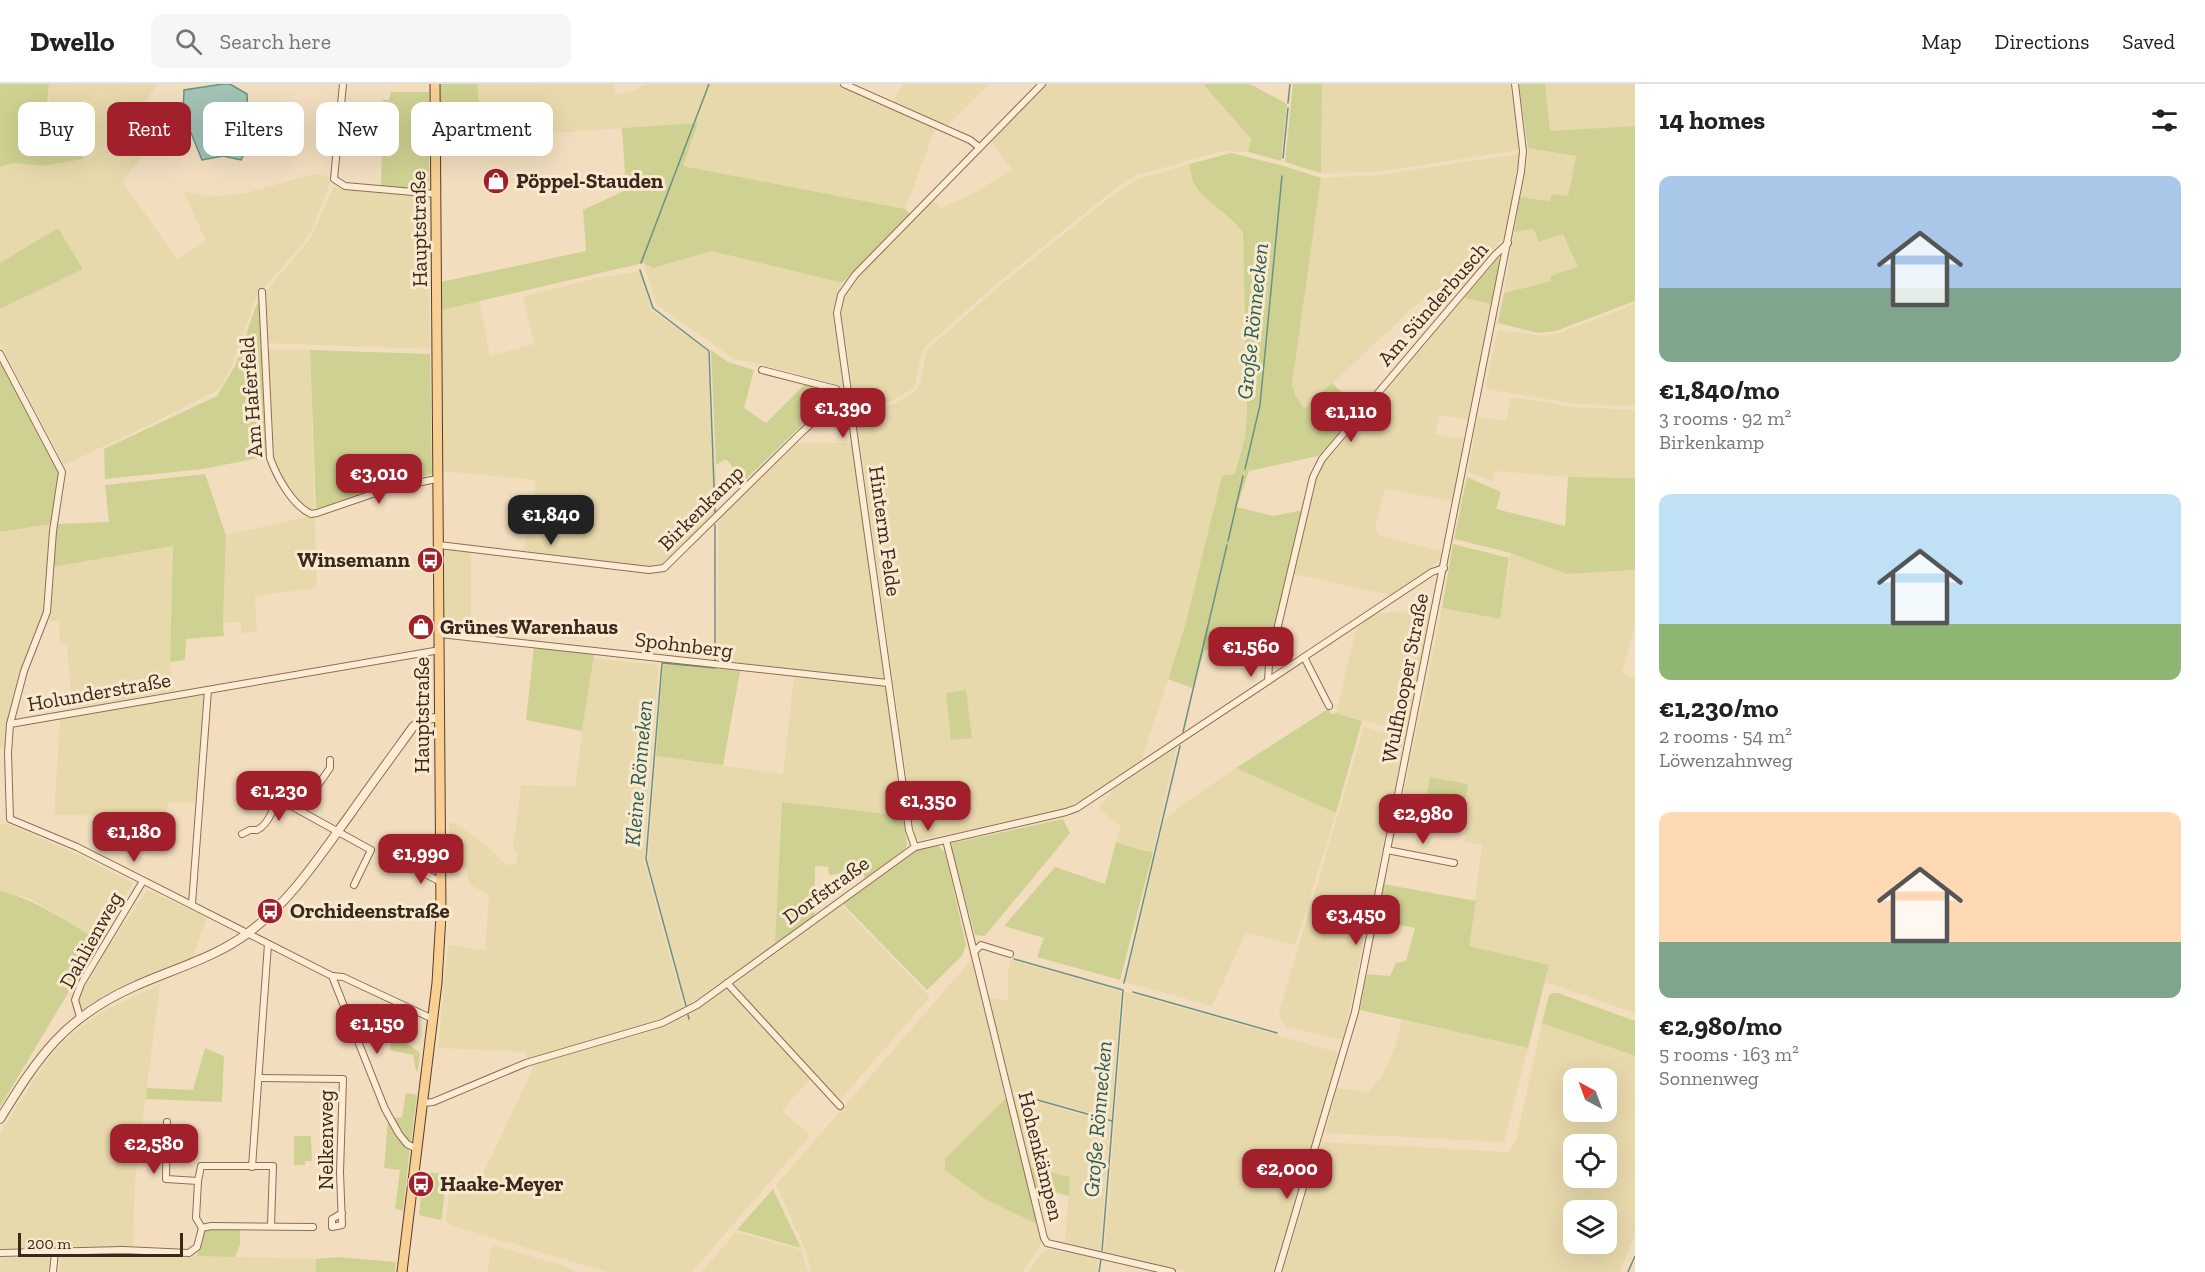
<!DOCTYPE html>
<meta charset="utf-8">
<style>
:root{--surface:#fff;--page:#f6f6f6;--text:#222;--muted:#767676;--line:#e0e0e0;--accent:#a1202c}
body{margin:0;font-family:"Zilla Slab",serif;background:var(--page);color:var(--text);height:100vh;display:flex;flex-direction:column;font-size:22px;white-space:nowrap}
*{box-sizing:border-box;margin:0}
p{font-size:20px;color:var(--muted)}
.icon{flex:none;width:33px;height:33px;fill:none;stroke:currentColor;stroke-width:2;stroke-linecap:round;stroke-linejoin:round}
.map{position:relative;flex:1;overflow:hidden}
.sheet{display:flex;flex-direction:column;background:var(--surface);width:570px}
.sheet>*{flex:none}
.guide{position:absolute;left:18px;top:18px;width:570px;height:54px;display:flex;gap:12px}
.needle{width:39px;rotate:319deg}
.controls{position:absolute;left:1563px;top:984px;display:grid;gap:12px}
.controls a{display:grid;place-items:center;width:54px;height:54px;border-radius:12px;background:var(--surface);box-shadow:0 6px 24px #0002;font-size:30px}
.scale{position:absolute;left:18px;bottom:15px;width:165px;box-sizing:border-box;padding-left:6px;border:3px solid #3a281c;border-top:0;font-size:16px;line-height:21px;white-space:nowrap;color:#3a281c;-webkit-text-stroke:4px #f8e9cf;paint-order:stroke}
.price{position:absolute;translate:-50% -51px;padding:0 14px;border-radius:12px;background:var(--accent);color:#fff;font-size:20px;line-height:39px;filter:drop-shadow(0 2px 3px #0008)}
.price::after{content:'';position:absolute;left:50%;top:36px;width:18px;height:14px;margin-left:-9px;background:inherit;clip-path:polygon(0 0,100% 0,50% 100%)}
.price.selected{background:#222;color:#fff}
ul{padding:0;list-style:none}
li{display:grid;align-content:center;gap:12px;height:318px;padding:0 24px}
li span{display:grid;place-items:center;height:186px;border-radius:12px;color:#555}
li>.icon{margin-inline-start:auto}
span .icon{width:108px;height:108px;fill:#fffc;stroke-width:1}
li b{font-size:26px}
h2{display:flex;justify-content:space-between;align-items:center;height:72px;padding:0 24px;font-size:26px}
.chip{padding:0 21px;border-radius:12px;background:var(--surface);box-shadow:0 6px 24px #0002;font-size:21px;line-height:54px}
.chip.selected{background:var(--accent);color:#fff}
header{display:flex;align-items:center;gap:36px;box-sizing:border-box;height:84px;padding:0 30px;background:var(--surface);border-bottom:2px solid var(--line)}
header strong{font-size:28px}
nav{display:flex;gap:33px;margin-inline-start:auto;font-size:21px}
.search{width:420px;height:54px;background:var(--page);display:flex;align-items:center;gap:15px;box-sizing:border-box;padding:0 21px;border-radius:12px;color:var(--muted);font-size:22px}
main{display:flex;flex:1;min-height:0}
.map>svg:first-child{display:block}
.farmland{fill:#e8d9ac;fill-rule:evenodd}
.green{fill:#cfd192}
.water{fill:#a3c3b7;stroke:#699284;stroke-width:1.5}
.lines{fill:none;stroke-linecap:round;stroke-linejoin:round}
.stream{stroke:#699284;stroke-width:1.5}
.minor-casing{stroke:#8c6e56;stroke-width:8}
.tertiary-casing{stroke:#8c6e56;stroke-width:10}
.primary-casing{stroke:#593c2a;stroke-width:11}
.minor{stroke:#fcecd3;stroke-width:6}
.tertiary{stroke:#fcecd3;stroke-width:8}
.primary{stroke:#f9d093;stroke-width:9}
.labels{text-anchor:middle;stroke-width:6;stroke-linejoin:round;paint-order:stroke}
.poi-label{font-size:21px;font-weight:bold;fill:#3a281c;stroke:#f8e9cf;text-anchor:start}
.street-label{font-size:21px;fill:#3a281c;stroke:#f8e9cf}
.water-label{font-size:22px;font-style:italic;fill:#295c54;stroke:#f8e9cf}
</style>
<header>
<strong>Dwello</strong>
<div class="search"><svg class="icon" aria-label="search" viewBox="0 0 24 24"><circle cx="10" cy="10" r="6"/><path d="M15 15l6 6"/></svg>Search here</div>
<nav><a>Map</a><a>Directions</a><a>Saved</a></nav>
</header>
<main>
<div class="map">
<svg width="1635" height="1188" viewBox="0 0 1635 1188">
<rect width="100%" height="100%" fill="#f2debf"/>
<g class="farmland">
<path d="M49 0H157L139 29 145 69 122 97 177 175 206 157 183 107 212 113 246 109 315 90 325 92 331 96 313 143 302 161 257 211 232 282 221 302 214 308 153 339 64 381 0 259V225L83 185 58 144 0 179V83L14 79 48 80Z"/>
<path d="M477 0H614L615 10 635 6 645 0H836L935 45 905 125 683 82 697 39 483 54Z"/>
<path d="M904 0H989L947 42 893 17Z"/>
<path d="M1047 0H1203L1251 55 1248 68 1223 67 1137 91 1116 104 1001 196 926 262 921 271 914 304 892 317 856 327 841 228 844 214 849 206 868 181 933 116 940 125 979 106 1012 85 990 57Z"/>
<path d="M1322 0H1510L1519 66 1377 88 1321 89Z"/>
<path d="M1545 0H1635V42L1550 47Z"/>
<path d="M1528 64 1576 72 1568 112 1551 117 1520 113 1527 83Z"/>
<path d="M1519 70 1506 150 1462 204 1431 207 1304 326 1295 311 1292 300 1293 286 1321 94 1377 91Z"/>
<path d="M1189 80 1194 98 1204 112 1238 140 1243 149 1247 329 1245 353 1235 390 1222 393 1184 545 1142 675 1088 713 1060 726 921 756 915 755 856 331 893 320 917 306 921 296 925 272 929 264 1002 200 1118 107 1139 95Z"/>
<path d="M334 102 428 113 430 265 266 259 264 210 311 154Z"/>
<path d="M1534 145 1563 150 1579 184 1550 192 1551 197 1504 209 1514 148Z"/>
<path d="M712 167 842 199 835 217 833 229 844 295 842 302 756 279 734 275 657 221 643 179 653 184Z"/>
<path d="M640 187 652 227 702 262 708 269 712 381H716V428L663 481 649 483 523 467 536 396 441 387V226L479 216 490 272 534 260 523 213 588 196Z"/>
<path d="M1464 214 1491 220 1469 336 1440 331 1435 350 1465 355 1452 417 1385 405 1375 443 1379 451 1443 468 1440 474 1430 485 1391 511 1293 490 1315 397 1324 378Z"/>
<path d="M1635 220V322L1576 320 1485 305 1498 246 1538 251 1557 250Z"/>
<path d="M266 265 310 266 317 504 255 512 257 547 242 550 240 538 223 539 226 451 306 433 275 394 268 372Z"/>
<path d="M1511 313 1575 323 1635 326V394L1568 393 1495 387 1492 397 1468 388 1478 333 1506 337Z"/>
<path d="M796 359H853L885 590 881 595 717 576 718 435Z"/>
<path d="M52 440 45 526 23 583 7 664 0 663V448Z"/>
<path d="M173 462 170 578 173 607 72 624 67 560H60L59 537H50L53 483Z"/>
<path d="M442 465 471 469V539H469L468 546 443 543Z"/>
<path d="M1511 469 1567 490 1635 486V541L1622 589 1635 594V929L1545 898 1549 881 1469 862 1482 761 1465 758 1464 721 1467 700 1431 693 1425 721 1402 717 1442 524 1500 535Z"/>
<path d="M1432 528 1406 648 1336 629 1355 550 1358 543 1368 534 1379 529Z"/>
<path d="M592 574 659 581 644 776 684 924 667 933 527 977 526 968 438 964 448 861 485 866 489 811 474 803 468 797 467 786 448 779 449 737 456 740 484 759 506 781 516 780 518 770 513 765 521 701 575 703Z"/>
<path d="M794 593 881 602 886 605 903 732 782 719 775 860 687 922 648 776 656 672 783 690Z"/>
<path d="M204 610 195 719H168L165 732 54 731 60 635Z"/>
<path d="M1364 643 1405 654 1343 956 1287 943 1281 936 1279 928Z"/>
<path d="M1177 662 1153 768 1140 766 1116 758 1121 742 1098 724 1115 703Z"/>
<path d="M1236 684 1336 729 1295 861 1246 849 1212 922 1126 898 1164 736 1183 720Z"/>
<path d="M0 740H8L79 771 133 799 99 857 63 834 30 815 0 806Z"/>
<path d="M147 806 207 833 192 876 123 903 81 927 77 917 108 864Z"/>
<path d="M841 821 930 913 840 1016 815 993 735 904V900Z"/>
<path d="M971 876H974L1008 1012 945 1075 986 1115 1039 1141 1041 1160 1023 1188H812L805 1165 776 1101Z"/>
<path d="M1011 876 1121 907 1111 1035 1011 1007 988 913 1008 917V888Z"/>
<path d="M160 900 135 1099 133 1162 0 1164V1050L14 1026 45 980 65 956 99 929Z"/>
<path d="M725 905 730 907 810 995 782 1026 810 1052 692 1188H607L450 1141 446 1136 450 1096 475 1107 535 980 665 942 687 932Z"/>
<path d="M1125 908 1340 969 1273 1188H1189L1104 1169Z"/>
<path d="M1402 936 1528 964 1504 1058 1325 1049 1337 1004 1368 1008 1382 992 1395 962Z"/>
<path d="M1542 939 1635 972V1151L1620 1188H1283L1322 1058 1509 1068 1516 1056ZM1606 994V1028H1574V994ZM1606 1060V1094H1574V1060ZM1606 1126V1160H1574V1126Z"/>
<path d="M1017 1012 1110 1039 1100 1167 1065 1159 1070 1093 1030 1083 1013 1015Z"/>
<path d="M736 1148 801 1166 808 1188H701Z"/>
<path d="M492 1161 564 1182 577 1188H487Z"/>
<path d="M1049 1165 1098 1175 1097 1188H1028L1041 1170Z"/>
<path d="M152 1170 316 1175V1188H59L60 1174 64 1172Z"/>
<path d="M43 1172 50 1175 48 1188H0V1174Z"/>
</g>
<g class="green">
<path d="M0 0H49L47 20 81 23 83 75 43 82 14 79 0 83Z"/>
<path d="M440 0H477L483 54 439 58Z"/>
<path d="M1203 0H1250L1287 20 1281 77 1248 68 1251 55Z"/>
<path d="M1293 0H1322L1321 89 1285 78Z"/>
<path d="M1519 0H1545L1550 47 1635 42V217L1556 247 1538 249 1498 239 1504 209 1551 197 1550 192 1578 183 1563 150 1539 158 1534 145 1514 148 1520 113 1550 117 1552 110 1568 112 1576 72 1528 64Z"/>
<path d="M391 8H429V107L381 103 383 16H389Z"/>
<path d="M698 39 683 82 905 125 910 130 842 199 712 167 653 184 643 179 441 226V198L586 167 583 126 626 106 622 44Z"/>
<path d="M1231 69 1284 82 1321 94 1292 300 1295 311 1304 325 1332 299 1361 326 1322 371 1249 387 1237 423 1273 432 1303 426 1271 556 1205 566 1192 604 1168 595 1184 545 1222 392 1235 390 1245 353 1247 329 1243 149C1231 129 1205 120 1194 99 1191 93 1191 86 1189 80Z"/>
<path d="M58 144 83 185 0 225V179Z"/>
<path d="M1498 174 1501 175 1491 220 1464 214Z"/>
<path d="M260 217 268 372 203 385 105 395 104 365 217 312 235 282 256 222Z"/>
<path d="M310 266 430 270 432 390 316 425Z"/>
<path d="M711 266 728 278 754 286 744 324 766 339 806 299 832 305 835 309 744 397 726 375 716 381Z"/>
<path d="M0 274 60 389 52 440 0 448Z"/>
<path d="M205 390 226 451 223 539 224 552 186 555 185 576 170 578 173 462 53 483 57 440 109 438 105 401Z"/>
<path d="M1467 393 1501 408 1496 425 1565 442 1568 393 1635 394V486L1567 490 1511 469 1454 455Z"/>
<path d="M1453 460 1509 474 1500 535 1442 524Z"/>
<path d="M534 562 594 571 582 647 526 636Z"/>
<path d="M663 580 740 587 723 681 656 672Z"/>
<path d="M966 606 972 654 951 656 946 609Z"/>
<path d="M1328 625 1331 630 1336 629 1362 637 1336 729 1236 684Z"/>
<path d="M1430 693 1468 700 1464 725 1425 721Z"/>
<path d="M782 718 903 732 907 760 906 764 865 796 861 779 850 780 839 790 829 791 828 783 815 782 814 832 775 860Z"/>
<path d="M1063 735 1070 749 985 852 975 851 951 762 953 759Z"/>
<path d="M1116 758 1140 766 1153 768 1120 896 1037 873 1044 854 1004 842 1055 783 1105 800Z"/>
<path d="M938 762 945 768 966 861 962 872 927 906 843 820 917 766Z"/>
<path d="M1383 800 1476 817 1469 862 1549 881 1528 964 1360 926 1367 890 1390 892 1396 879 1406 877 1415 844 1377 836Z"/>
<path d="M0 806C38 818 66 836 99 857L0 1023Z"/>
<path d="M1552 909H1558L1635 937V972L1542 939 1549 911Z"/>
<path d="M402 952 403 956 420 969 418 987H416L413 971 390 966 392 954Z"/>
<path d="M205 964 224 972 222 1018 146 1015 147 1004 193 1006Z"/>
<path d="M406 1009 417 1011 411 1060 400 1049 393 1034 402 1033Z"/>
<path d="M1008 1012 1039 1141 985 1115 945 1086V1075Z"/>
<path d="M388 1036 397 1055 410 1064 403 1127 395 1124 400 1086 384 1084Z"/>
<path d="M294 1052H311L312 1077H305V1081H294Z"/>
<path d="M1030 1083 1070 1093 1069 1112 1035 1103Z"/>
<path d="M423 1088 446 1090 442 1134 440 1136 419 1131Z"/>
<path d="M773 1105 801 1164 737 1146Z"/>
<path d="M208 1144 240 1145V1161L235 1173 197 1172 203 1149Z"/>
<path d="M338 1173 396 1178 395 1188H316V1175Z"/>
</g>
<path class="water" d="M223 0H230L247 10 248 29 241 43 248 62 241 76 223 72 202 76 183 29 184 6Z"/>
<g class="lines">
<g class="stream">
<path d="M1288 19 1290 0"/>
<path d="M1283 74 1288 24"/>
<path d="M641 179 709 0"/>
<path d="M640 186 653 224 709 267 715 429"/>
<path d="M1245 385 1260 321 1282 92"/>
<path d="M715 441V577"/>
<path d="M1228 457 1243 392"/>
<path d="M1183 648 1227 461"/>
<path d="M1014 875 1123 906 1102 1167"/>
<path d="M1124 899 1180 662"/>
<path d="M1133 908 1277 949"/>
<path d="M686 922 646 775 662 579 715 584"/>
<path d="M688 931 689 935"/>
<path d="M1027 1013 1112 1037"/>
<path d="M1099 1188 1101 1175"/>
<path d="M1628 1188 1635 1172"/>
</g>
<defs>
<g id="minor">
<path d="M343 0 334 95 345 102 436 110"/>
<path d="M844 0 970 56 979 63"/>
<path d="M262 208 270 374C277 393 292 421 311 430L317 429 390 404 437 395"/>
<path d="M0 270 62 388 53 447 47 528 24 587 10 640 8 669 10 735 77 763 332 892 385 1025 399 1050 407 1060 417 1065"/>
<path d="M762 286 836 305 841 310"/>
<path d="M439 461 649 486 664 484 801 349 848 306"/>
<path d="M440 550 888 599"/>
<path d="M1304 573 1329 622"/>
<path d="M1268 597 1269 580 1313 393 1322 375 1495 171 1508 159"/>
<path d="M10 640 440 566"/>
<path d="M277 714 371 766 354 801"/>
<path d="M300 727 330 684V676"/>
<path d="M242 750 250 746H257C272 739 278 711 283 696"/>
<path d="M946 756 974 868 981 861 1010 870"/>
<path d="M915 763 909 746 837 229 841 211 855 191 1042 0"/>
<path d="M1387 766 1454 779"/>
<path d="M411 783 441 798"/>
<path d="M192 820 208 606"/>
<path d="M974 868 1044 1154 1047 1159 1172 1188"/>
<path d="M332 892 343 893 433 935"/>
<path d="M727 899 840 1022"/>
<path d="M80 933 75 916 81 900 143 797"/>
<path d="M259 994 343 995 340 1088 342 1141 332 1143V1135L342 1129"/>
<path d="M423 1019 433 1018 526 979 662 939 697 921 915 763 1066 728 1077 724 1432 488 1444 484"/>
<path d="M167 1038 166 1095 198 1097"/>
<path d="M252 1083 268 860"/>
<path d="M202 1144 196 1134 198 1097 201 1082H273L271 1141"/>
<path d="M0 1169 123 1166 189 1169 197 1163 202 1144 211 1142 313 1143"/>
<path d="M53 1188 55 1168"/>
<path d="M1278 1188 1355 928 1521 88 1523 67 1515 0"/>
</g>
<path id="tertiary" d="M0 1035C38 973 64 934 133 903 172 885 213 875 248 849 290 818 319 773 349 732 370 702 392 672 413 643 421 635 427 634 438 634"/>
<path id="primary" d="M402 1188 437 899 441 831 435 0"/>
</defs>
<use href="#minor" class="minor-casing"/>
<use href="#tertiary" class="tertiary-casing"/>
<use href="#primary" class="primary-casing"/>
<use href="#minor" class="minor"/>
<use href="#tertiary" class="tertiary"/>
<use href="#primary" class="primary"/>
</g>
<defs>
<symbol id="shop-disc" viewBox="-11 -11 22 22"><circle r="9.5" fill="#a1202c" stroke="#f8e9cf"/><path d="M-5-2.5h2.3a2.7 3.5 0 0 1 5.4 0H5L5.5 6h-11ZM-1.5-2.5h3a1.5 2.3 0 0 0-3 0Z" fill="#fff"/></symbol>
<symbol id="bus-disc" viewBox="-11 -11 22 22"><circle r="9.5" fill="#a1202c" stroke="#f8e9cf"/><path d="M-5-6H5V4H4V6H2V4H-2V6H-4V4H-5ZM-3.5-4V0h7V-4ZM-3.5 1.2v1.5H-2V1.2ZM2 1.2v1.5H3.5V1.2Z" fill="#fff"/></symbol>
</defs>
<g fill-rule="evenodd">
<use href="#shop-disc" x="481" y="82" width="30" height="30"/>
<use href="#bus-disc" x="415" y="461" width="30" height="30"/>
<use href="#shop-disc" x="406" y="528" width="30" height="30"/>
<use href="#bus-disc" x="255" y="812" width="30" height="30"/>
<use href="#bus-disc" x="406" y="1085" width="30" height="30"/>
</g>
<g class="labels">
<g class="poi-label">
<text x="516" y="104">Pöppel-Stauden</text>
<text x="410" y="483" text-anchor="end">Winsemann</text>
<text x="440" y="550">Grünes Warenhaus</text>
<text x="290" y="834">Orchideenstraße</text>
<text x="440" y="1107">Haake-Meyer</text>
</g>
<g class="street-label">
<text transform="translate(419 145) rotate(-91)" y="7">Hauptstraße</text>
<text transform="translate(1433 220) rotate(-49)" y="7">Am Sünderbusch</text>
<text transform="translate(251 313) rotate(-94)" y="7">Am Haferfeld</text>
<text transform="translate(701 424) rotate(-45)" y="7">Birkenkamp</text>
<text transform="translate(885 447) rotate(82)" y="7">Hinterm Felde</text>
<text transform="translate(684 561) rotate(7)" y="7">Spohnberg</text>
<text transform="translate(1405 594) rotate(-79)" y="7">Wulfhooper Straße</text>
<text transform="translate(99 608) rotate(-10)" y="7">Holunderstraße</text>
<text transform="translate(422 631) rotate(-90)" y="7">Hauptstraße</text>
<text transform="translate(826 806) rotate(-36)" y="7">Dorfstraße</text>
<text transform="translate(91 856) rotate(-61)" y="7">Dahlienweg</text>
<text transform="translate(326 1056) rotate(-90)" y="7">Nelkenweg</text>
<text transform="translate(1041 1072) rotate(76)" y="7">Hohenkämpen</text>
</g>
<g class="water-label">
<text transform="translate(1252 237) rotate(-84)" y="8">Große Rönnecken</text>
<text transform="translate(638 689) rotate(-85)" y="8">Kleine Rönneken</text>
<text transform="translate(1097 1035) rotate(-85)" y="8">Große Rönnecken</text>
</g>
</g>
</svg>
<div class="controls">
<a><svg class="needle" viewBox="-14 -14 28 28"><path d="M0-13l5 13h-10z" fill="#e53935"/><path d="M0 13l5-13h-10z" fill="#767676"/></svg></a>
<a><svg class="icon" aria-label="locate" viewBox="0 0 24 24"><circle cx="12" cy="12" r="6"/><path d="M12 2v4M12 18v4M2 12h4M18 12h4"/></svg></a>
<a><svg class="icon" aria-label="layers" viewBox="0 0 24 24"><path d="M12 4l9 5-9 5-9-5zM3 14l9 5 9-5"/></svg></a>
</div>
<div class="scale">200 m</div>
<b class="price" style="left:843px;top:355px">€1,390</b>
<b class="price" style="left:1351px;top:359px">€1,110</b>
<b class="price" style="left:379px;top:421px">€3,010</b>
<b class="price selected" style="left:551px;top:462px">€1,840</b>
<b class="price" style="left:1251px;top:594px">€1,560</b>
<b class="price" style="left:279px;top:738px">€1,230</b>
<b class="price" style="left:928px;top:748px">€1,350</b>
<b class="price" style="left:1423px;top:761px">€2,980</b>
<b class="price" style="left:134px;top:779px">€1,180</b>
<b class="price" style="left:421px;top:801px">€1,990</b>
<b class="price" style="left:1356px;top:862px">€3,450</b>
<b class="price" style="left:377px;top:971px">€1,150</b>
<b class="price" style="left:154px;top:1091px">€2,580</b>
<b class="price" style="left:1287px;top:1116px">€2,000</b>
<div class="guide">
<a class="chip">Buy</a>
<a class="chip selected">Rent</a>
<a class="chip">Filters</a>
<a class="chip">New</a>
<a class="chip">Apartment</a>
</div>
</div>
<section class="sheet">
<h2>14 homes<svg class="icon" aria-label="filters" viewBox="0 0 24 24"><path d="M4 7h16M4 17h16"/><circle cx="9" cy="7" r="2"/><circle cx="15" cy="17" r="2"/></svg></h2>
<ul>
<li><span style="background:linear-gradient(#a9c7e8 60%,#7fa58c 0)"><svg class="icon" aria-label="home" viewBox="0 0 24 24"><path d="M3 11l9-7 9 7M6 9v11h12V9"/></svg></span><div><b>€1,840/mo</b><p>3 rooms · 92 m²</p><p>Birkenkamp</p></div></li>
<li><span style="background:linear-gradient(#bfe0f5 70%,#8fb573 0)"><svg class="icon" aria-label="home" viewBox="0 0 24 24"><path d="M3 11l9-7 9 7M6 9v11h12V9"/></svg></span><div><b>€1,230/mo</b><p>2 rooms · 54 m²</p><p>Löwenzahnweg</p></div></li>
<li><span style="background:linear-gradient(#ffd9b3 70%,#7fa58c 0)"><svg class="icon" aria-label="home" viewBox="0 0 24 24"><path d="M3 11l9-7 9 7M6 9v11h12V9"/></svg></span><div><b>€2,980/mo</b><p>5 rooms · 163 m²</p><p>Sonnenweg</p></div></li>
</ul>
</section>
</main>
